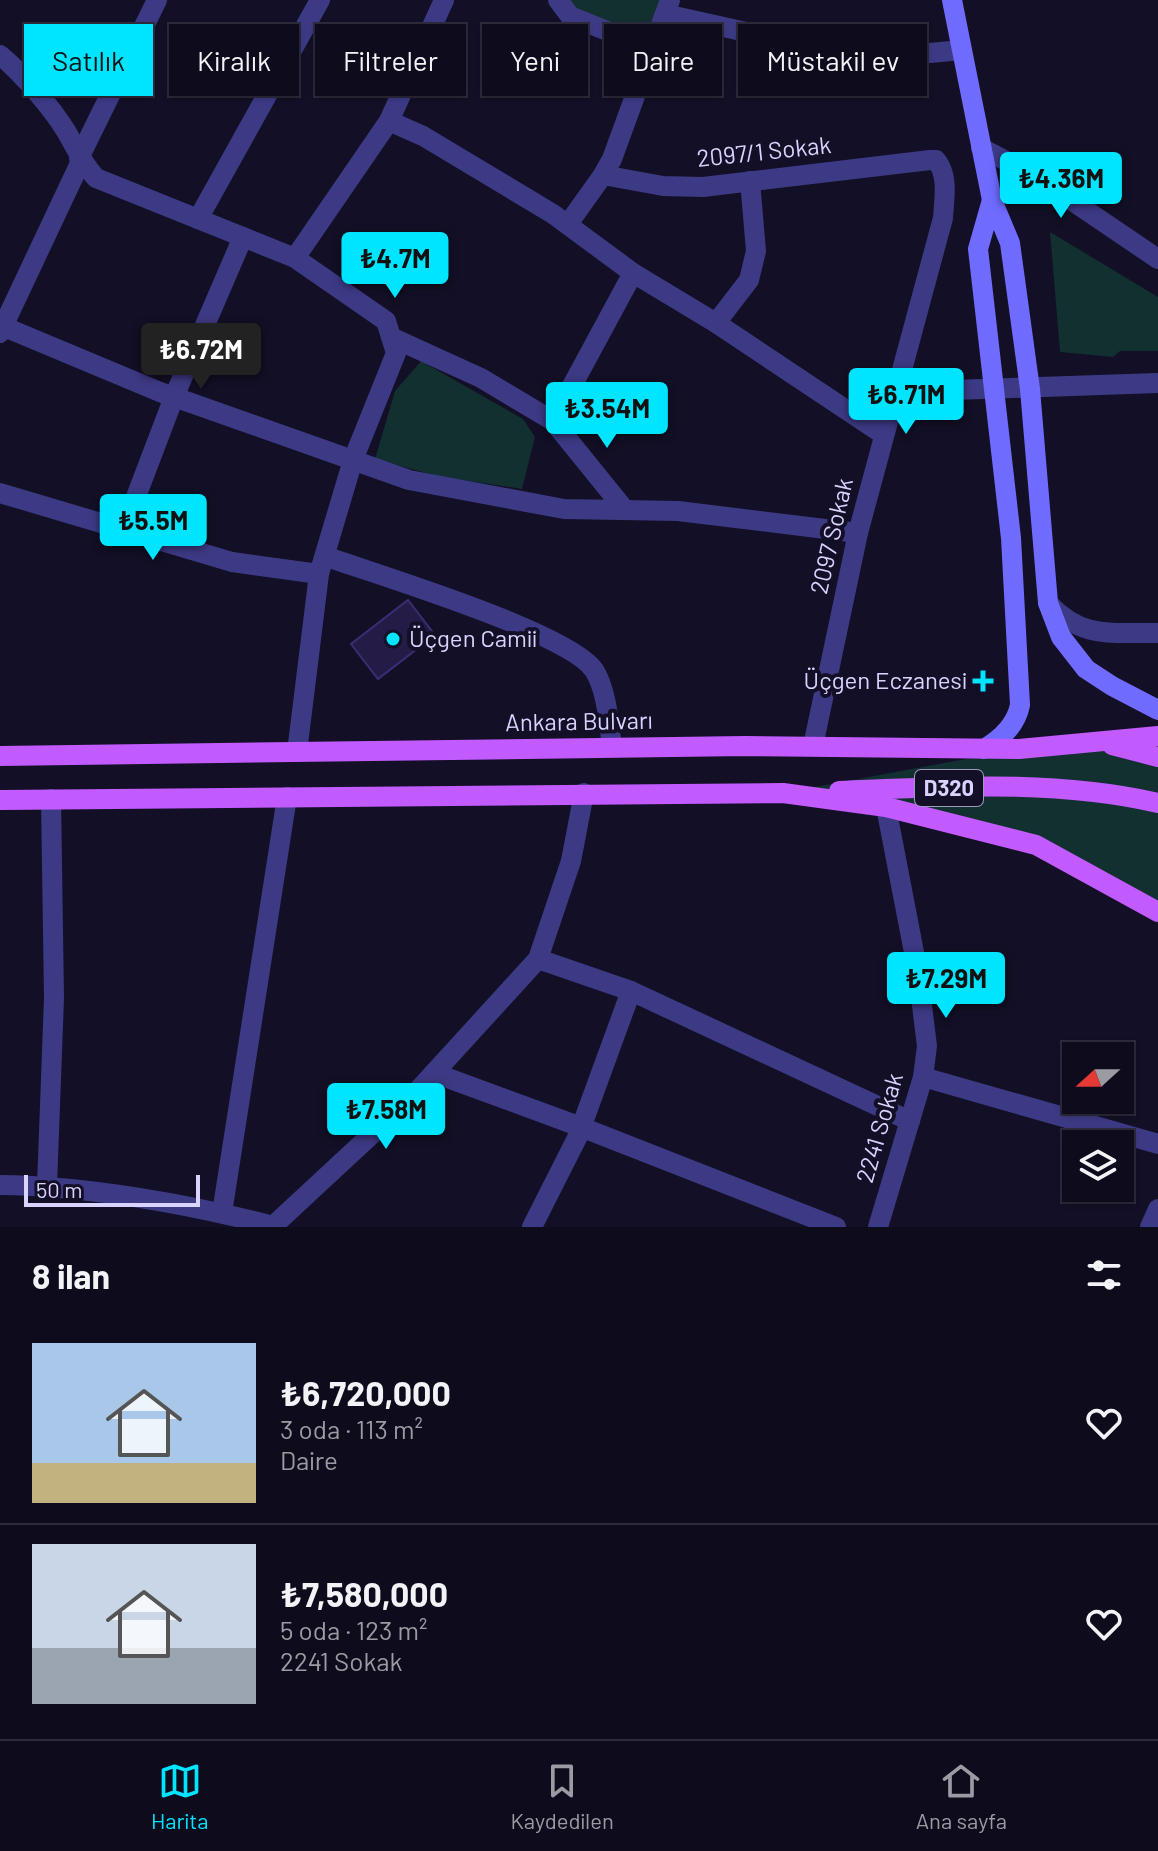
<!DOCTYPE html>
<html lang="tr">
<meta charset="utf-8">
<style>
:root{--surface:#0e0b1c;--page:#1c1929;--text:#f1f3f6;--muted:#9b9ba3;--line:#2e2b3b;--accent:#00e5ff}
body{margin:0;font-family:Barlow,sans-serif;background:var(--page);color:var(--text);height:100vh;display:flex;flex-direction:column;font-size:30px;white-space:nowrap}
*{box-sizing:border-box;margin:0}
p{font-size:26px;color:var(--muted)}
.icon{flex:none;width:44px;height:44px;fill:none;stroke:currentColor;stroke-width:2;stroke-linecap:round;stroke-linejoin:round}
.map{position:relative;height:1227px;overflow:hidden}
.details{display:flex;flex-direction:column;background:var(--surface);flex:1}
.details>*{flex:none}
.banner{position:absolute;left:24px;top:24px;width:1110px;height:72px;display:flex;gap:16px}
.needle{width:52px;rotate:249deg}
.buttons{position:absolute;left:1062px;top:1042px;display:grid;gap:16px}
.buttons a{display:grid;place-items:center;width:72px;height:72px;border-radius:0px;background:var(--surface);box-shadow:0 2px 6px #0004,0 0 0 2px var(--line);font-size:40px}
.scale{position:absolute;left:24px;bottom:20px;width:176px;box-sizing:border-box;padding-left:8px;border:4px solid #d9d4ff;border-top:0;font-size:22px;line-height:28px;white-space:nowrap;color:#d9d4ff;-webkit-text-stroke:6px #130f26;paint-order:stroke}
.price{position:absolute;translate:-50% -68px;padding:0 18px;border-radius:8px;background:var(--accent);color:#111;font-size:26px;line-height:52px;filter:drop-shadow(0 2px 4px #0008)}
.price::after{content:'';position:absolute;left:50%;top:48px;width:24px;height:18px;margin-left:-12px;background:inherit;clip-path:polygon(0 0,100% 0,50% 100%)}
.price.on{background:#222;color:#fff}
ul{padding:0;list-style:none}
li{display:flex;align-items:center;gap:24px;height:200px;padding:0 32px}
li+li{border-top:2px solid var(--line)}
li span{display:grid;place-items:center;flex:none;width:224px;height:160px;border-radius:0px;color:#555}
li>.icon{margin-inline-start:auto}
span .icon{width:96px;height:96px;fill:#fffc;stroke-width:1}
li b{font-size:34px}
h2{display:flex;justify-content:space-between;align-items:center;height:96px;padding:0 32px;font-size:34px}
.pill{padding:0 28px;border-radius:0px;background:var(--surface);box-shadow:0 2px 6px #0004,0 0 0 2px var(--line);font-size:28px;line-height:72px}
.pill.on{background:var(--accent);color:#111}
.menu{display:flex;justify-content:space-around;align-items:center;height:112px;border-top:2px solid var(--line);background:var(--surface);font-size:22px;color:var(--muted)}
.menu a{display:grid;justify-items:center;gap:4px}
.menu .on{color:var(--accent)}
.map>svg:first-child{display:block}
.green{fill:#12302f}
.building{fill:#241b47;stroke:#3b2d73;stroke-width:2}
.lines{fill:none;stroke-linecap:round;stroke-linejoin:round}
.street{stroke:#3d3a85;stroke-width:20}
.secondary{stroke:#6f6bff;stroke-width:20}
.primary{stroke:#c25bff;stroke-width:20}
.poi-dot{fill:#00e5ff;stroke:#130f26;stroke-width:3}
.labels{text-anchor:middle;stroke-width:8;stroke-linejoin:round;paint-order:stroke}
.shield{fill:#130f26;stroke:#9e99be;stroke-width:2}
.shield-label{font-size:22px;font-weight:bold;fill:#d9d4ff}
.street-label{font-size:24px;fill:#d9d4ff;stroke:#130f26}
.poi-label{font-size:24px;fill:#d9d4ff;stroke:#130f26;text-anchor:start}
</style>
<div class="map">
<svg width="1158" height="1227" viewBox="0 0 1158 1227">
<rect width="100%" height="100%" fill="#130f26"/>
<g class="green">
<path d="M568 0H662L646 40 574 15Z"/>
<path d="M1050 232 1158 297V351H1120L1113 357 1060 352Z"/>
<path d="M421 361 523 419 535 437 522 489 437 476 375 459 395 391Z"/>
<path d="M1158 736V912L1036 845 783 793 1019 749Z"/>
</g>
<path class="building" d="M408 600 435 635 378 679 351 644Z"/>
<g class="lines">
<g class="street">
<path d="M558 0 570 16 652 49"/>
<path d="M665 14 764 36 817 41 897 56 962 50"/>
<path d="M0 55C21 72 52 108 66 131 76 148 82 163 96 178L295 258 386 321 396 353 353 460 319 574 297 752"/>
<path d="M389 121 423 136 553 214 633 273 716 323 884 435"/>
<path d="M981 148 1034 175 1158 259"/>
<path d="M79 158 157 0"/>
<path d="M603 175 663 186 703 187 930 160H936C949 175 944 200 943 218L858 533 813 746"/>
<path d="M198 219 320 0"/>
<path d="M568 224 603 175 612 159 670 0"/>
<path d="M295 258 389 121 444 0"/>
<path d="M716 323 749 280 756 251 750 181"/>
<path d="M2 326 160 392 409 480 564 509 678 511 858 533"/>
<path d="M0 333 81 161"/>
<path d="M391 337 481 378 553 421 633 273"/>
<path d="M896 392 1158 383"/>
<path d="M553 421 625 510"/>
<path d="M0 493 232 562 319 574"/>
<path d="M123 531 174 397 243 237"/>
<path d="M325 556C377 575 568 632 594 670 607 690 609 725 612 747"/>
<path d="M1048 603C1083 640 1111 632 1158 633"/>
<path d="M538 959 631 991 910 1121"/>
<path d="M434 1073 581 1127 836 1227"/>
<path d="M923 1077 1158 1144"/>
<path d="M0 1185C87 1186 189 1204 273 1226L412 1097 538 959 571 861 584 793"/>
<path d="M47 1186 54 998 51 799"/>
<path d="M222 1213 287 797"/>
<path d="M532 1227 578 1136 631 991"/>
<path d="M878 1227 923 1077 927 1046 918 973 886 807"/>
<path d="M1150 1227 1158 1209"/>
</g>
<g class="secondary">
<path d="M952 0 992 200 1010 243 1030 389 1048 603 1061 637 1086 669 1112 686 1158 710"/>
<path d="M984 749C1001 739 1016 725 1020 705L1011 538 978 249 992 200"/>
</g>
<g class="primary">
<path d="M1112 745 1158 757"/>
<path d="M0 756 746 746 1019 749 1158 736"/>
<path d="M839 791C945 787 1054 779 1158 803"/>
<path d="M0 800 783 793 886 807 1036 845 1158 912"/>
</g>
</g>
<g class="poi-dot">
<circle cx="393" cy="639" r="8"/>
<path d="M979 669h8v8h8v8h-8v8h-8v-8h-8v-8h8z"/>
</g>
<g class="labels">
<rect class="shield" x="915" y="770" width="68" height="36" rx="6"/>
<g class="shield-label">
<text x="949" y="796">D320</text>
</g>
<g class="street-label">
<text transform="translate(764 152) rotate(-6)" y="8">2097/1 Sokak</text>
<text transform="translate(832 536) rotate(-77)" y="8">2097 Sokak</text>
<text transform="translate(579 722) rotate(-1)" y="8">Ankara Bulvarı</text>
<text transform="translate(880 1128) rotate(-74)" y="8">2241 Sokak</text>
</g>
<g class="poi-label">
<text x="409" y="647">Üçgen Camii</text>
<text x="967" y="689" text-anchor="end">Üçgen Eczanesi</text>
</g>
</g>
</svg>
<div class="buttons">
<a><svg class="needle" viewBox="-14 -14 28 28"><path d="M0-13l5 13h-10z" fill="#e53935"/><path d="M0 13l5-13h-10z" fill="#9b9ba3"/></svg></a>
<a><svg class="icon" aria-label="layers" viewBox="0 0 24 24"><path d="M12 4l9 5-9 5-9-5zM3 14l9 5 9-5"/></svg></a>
</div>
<div class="scale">50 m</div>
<b class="price" style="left:1061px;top:220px">₺4.36M</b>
<b class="price" style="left:395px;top:300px">₺4.7M</b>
<b class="price on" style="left:201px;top:391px">₺6.72M</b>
<b class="price" style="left:906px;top:436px">₺6.71M</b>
<b class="price" style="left:607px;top:450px">₺3.54M</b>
<b class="price" style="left:153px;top:562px">₺5.5M</b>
<b class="price" style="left:946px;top:1020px">₺7.29M</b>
<b class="price" style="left:386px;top:1151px">₺7.58M</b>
<div class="banner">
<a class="pill on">Satılık</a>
<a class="pill">Kiralık</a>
<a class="pill">Filtreler</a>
<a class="pill">Yeni</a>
<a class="pill">Daire</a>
<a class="pill">Müstakil ev</a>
</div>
</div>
<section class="details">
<h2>8 ilan<svg class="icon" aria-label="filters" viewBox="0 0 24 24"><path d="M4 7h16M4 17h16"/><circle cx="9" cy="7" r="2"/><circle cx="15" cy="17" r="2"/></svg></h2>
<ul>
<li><span style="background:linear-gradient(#a9c7e8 75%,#c2b280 0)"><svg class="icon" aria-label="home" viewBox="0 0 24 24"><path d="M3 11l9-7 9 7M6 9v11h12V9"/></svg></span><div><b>₺6,720,000</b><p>3 oda · 113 m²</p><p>Daire</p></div><svg class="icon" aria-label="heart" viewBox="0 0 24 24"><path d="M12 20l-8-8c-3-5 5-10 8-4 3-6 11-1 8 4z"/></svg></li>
<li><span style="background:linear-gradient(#c9d6e8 65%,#9aa5b1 0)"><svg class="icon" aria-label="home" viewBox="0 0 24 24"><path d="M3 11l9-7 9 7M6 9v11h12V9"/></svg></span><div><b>₺7,580,000</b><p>5 oda · 123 m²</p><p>2241 Sokak</p></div><svg class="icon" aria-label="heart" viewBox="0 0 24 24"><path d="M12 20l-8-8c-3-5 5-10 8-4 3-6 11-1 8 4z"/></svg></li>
</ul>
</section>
<nav class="menu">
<a class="on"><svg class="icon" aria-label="map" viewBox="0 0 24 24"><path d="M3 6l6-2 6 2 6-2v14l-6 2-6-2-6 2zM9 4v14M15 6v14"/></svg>Harita</a>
<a><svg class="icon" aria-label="saved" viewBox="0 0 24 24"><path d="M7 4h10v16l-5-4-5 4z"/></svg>Kaydedilen</a>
<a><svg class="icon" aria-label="home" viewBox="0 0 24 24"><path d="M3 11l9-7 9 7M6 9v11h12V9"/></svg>Ana sayfa</a>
</nav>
